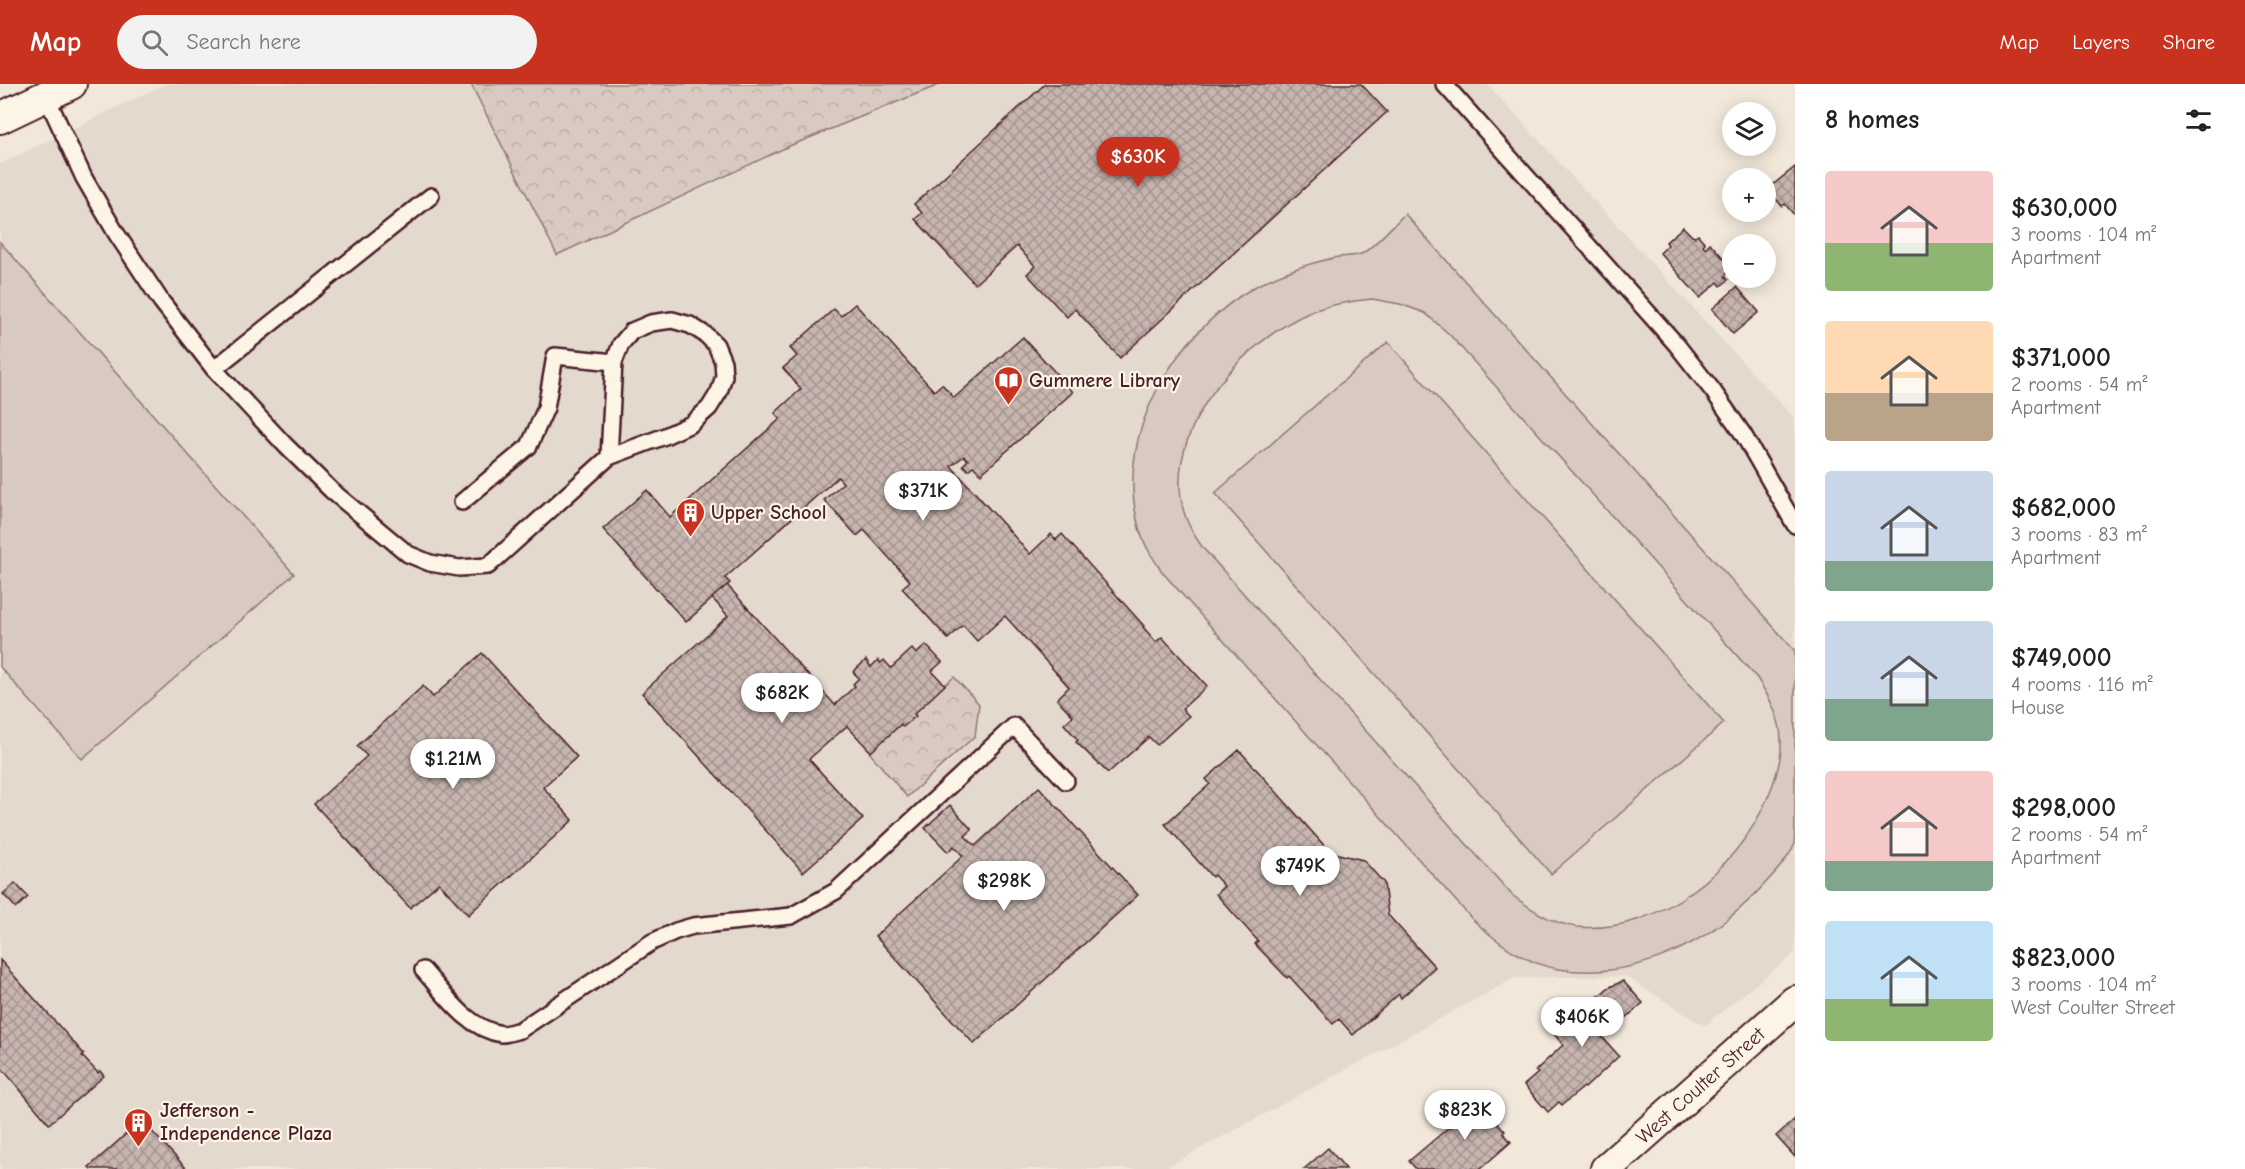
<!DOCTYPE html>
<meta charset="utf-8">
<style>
:root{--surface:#fff;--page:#f2f2f2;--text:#222;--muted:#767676;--accent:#c8321e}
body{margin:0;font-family:"Comic Neue",sans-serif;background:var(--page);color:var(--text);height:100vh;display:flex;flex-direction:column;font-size:22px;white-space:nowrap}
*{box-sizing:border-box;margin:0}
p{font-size:20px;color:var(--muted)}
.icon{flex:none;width:33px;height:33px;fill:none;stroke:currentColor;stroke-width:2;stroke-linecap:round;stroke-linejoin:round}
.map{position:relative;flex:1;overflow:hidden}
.panel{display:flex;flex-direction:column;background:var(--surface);width:450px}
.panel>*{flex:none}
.buttons{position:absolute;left:1722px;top:18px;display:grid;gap:12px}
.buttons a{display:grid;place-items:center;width:54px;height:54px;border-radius:50%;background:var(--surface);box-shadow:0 3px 15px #0003;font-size:30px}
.price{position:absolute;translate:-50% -51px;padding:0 14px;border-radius:21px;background:#fff;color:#222;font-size:20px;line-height:39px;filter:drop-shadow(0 2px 3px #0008)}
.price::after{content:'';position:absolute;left:50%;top:36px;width:18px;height:14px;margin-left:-9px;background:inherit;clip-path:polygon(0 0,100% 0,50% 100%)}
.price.current{background:var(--accent);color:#fff}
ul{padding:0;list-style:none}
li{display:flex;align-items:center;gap:18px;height:150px;padding:0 30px}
li span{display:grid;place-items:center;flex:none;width:168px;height:120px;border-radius:6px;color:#555}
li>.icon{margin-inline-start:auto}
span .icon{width:72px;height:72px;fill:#fffc;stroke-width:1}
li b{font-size:26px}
h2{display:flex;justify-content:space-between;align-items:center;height:72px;padding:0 30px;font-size:26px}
header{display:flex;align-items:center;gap:36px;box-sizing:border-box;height:84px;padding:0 30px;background:var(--accent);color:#fff}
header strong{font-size:28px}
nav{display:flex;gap:33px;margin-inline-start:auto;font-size:21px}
.search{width:420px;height:54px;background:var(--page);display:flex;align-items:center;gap:15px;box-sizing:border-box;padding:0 21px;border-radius:33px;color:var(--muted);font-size:22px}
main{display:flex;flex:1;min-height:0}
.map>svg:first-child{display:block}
.built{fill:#e4d9cd}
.park{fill:url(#park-crowns);stroke:#917476;stroke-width:1.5}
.garden{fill:#d8cac0;stroke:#917476;stroke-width:1.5;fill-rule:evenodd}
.building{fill:url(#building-cross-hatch);stroke:#4a1f2b;stroke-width:1.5}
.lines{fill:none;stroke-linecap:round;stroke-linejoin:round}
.service-casing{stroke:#4a1f2b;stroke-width:20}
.minor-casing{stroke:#4a1f2b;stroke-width:34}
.service{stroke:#fcf5e5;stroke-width:15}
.minor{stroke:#fcf5e5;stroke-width:30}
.labels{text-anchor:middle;stroke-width:4.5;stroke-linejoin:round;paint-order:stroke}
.poi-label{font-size:20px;font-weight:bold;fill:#4a1f2b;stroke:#fcf5e5;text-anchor:start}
.street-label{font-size:20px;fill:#4a1f2b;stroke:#fcf5e5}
</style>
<header>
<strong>Map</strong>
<div class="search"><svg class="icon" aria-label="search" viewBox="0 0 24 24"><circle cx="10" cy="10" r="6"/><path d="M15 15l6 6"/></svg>Search here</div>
<nav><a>Map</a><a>Layers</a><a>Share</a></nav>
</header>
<main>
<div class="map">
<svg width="1795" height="1085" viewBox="0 0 1795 1085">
<defs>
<pattern id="park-crowns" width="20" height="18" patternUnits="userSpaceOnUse" patternTransform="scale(1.5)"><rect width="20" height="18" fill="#d8cac0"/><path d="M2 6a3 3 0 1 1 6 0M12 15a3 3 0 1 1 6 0" fill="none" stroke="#bbada5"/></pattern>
<pattern id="building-cross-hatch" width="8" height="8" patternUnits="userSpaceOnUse" patternTransform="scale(1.5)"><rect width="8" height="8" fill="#c7b6af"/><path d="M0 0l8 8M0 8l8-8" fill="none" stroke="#a4938f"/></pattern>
</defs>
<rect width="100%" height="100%" fill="#f1e8da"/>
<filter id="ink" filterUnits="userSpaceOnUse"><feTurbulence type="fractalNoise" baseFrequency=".0167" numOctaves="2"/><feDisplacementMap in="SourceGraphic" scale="12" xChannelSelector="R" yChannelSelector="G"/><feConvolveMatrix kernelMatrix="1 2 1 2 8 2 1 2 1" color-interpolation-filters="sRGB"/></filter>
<g filter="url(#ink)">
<path class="built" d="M165 0H1487L1795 335V869L1704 942 1625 892 1515 894 1163 1085H0V80Z"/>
<g class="park">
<path d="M471 0H941L787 63 557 171Z"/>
<path d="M954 593 979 620 975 652 907 713 869 668Z"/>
</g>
<g class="garden">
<path d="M1405 130 1795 567C1795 617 1795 667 1795 717 1795 728 1795 753 1794 762 1786 778 1772 792 1760 805 1709 860 1634 897 1558 885 1524 879 1497 858 1472 835L1163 489C1152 473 1142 458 1138 440 1114 346 1177 248 1256 202 1280 189 1307 180 1333 174 1342 172 1352 173 1361 170 1370 167 1395 139 1405 130ZM1372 215 1400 220 1425 229 1449 250 1757 594C1769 613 1781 634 1781 657 1782 677 1775 697 1767 715 1737 786 1658 850 1577 843 1552 840 1531 825 1512 811L1203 464C1192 449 1183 433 1181 414 1170 336 1246 255 1313 227 1332 220 1352 217 1372 215Z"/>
<path d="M0 158 294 490 82 675 0 583Z"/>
<path d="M1388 258 1724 639 1551 790 1215 409Z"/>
</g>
<g class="building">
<path d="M1045 0H1361L1387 28 1120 274 1075 225 1067 233 1027 190 1035 182 1017 162 975 200 915 135 922 129 914 120Z"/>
<path d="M1795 83V132L1785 120 1782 122 1771 109 1774 108 1770 103Z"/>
<path d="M1683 143 1692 152 1695 153 1698 151 1705 159 1703 161 1705 164 1710 159 1732 184 1725 192 1728 196 1721 202 1718 198 1700 214 1660 169 1668 161 1666 158Z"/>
<path d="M1737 203 1759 228 1733 250 1712 225Z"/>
<path d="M855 220 934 307 942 300 954 314 1023 253 1073 308 981 390 973 382 968 386 963 381 968 376 964 372 951 382 1030 470 1051 450 1056 456 1062 450 1144 542 1143 543 1156 558 1162 553 1207 602 1182 625 1189 632 1157 661 1149 653 1108 689 1076 658 1078 656 1064 640 1073 632 1057 615 1069 603 1005 532 977 557 963 541 948 555 902 504 910 497 864 446 857 452 824 416 843 399 838 393 725 494 730 499 686 538 603 445 647 406 670 433 780 335 775 329 801 305 783 284 797 272 790 264 834 225 841 232Z"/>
<path d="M727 501 835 621 855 602 853 600 859 594 853 588 866 576 871 583 878 576 881 579 884 576 891 584 912 565 916 570 926 561 942 578 932 587 945 601 914 630 916 632 903 643 901 640 871 668 847 642 809 675 863 735 803 788 642 609 728 532 712 514Z"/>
<path d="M482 569 577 673 543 703 573 736 468 831 439 799 410 824 314 720 367 672 357 662 423 602 433 613Z"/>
<path d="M1239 666 1330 768 1363 776 1384 799 1388 831 1435 883 1401 914 1399 910 1353 951 1339 935 1333 940 1289 892 1287 894 1255 860 1258 857 1216 810 1224 802 1214 791 1212 793 1165 740 1210 700 1206 695Z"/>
<path d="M1039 703 1138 811 974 960 875 852 963 772 954 762 948 768 925 744 950 721 972 746 965 752 975 762Z"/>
<path d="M15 799 28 813 16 824 3 810Z"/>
<path d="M0 876 84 970 82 972 98 989 100 987 104 992 49 1040 0 982Z"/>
<path d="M1623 897 1643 919 1617 942 1611 935 1597 947 1619 972 1585 1004 1584 1003 1562 1021 1559 1018 1548 1028 1524 1001 1538 989 1535 987 1563 961 1555 951 1608 904Z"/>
<path d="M1469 1012 1475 1019 1478 1016 1505 1047 1503 1049 1511 1058 1480 1085H1416L1409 1077 1455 1038 1451 1033 1456 1028 1460 1032 1464 1029 1458 1021Z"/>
<path d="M143 1035 146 1038 144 1039 187 1085H91L89 1083Z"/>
<path d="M1795 1035V1073L1776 1052Z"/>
<path d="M1328 1064 1346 1085H1304Z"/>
</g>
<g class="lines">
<defs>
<g id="service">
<path d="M1444 0 1676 260 1713 307 1743 350 1795 441"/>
<path d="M46 12 84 94 116 149 161 217 214 285 286 362 332 407 408 470 430 479 459 484 488 482 609 373 665 352 691 340 709 324 719 308 724 292 723 278 716 261 706 251 690 241 672 236 651 239 632 247 621 260 614 278 609 373"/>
<path d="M214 285 431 112"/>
<path d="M462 418 529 362 546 324 555 272 614 278"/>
<path d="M423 886C445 910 467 945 502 950 508 950 515 947 520 946L652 858 676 847 693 842 791 832 836 807 1014 642 1066 697"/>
</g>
<g id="minor">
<path d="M0 34 71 0"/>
<path id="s1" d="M1606 1085 1795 917"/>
</g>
</defs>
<use href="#service" class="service-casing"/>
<use href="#minor" class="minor-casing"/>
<use href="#service" class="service"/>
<use href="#minor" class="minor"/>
</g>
</g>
<defs>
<symbol id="library-pin" viewBox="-11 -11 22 30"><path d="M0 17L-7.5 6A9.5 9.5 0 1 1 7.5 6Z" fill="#c8321e" stroke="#fcf5e5"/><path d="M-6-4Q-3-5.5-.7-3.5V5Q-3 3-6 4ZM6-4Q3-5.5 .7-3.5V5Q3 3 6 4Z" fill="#fff"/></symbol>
<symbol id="building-pin" viewBox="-11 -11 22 30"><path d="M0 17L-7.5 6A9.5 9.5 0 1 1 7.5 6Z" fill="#c8321e" stroke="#fcf5e5"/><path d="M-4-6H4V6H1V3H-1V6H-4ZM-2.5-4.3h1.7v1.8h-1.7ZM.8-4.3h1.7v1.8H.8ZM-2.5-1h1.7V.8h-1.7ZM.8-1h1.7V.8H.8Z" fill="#fff"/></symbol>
</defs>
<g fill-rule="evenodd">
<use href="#library-pin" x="992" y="280" width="33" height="45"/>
<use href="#building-pin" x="674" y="412" width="33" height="45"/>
<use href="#building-pin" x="122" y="1022" width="33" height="45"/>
</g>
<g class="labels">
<g class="poi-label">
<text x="1029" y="303">Gummere Library</text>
<text x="711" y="435">Upper School</text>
<text x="160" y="1033">Jefferson -<tspan x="160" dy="23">Independence Plaza</tspan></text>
</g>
<g class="street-label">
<text dy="7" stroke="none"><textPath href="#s1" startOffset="126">West Coulter Street</textPath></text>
</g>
</g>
</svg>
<div class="buttons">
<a><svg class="icon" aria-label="layers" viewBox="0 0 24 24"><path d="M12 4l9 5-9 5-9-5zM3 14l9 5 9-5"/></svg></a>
<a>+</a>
<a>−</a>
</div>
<b class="price current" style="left:1138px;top:104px">$630K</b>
<b class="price" style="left:923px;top:438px">$371K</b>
<b class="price" style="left:782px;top:640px">$682K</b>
<b class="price" style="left:453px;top:706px">$1.21M</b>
<b class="price" style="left:1300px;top:813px">$749K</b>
<b class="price" style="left:1004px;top:828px">$298K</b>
<b class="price" style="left:1582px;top:964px">$406K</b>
<b class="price" style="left:1465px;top:1057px">$823K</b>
</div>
<section class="panel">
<h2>8 homes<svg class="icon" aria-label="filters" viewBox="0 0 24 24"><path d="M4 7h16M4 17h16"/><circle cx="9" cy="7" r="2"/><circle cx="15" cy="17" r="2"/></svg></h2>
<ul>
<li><span style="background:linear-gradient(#f6c9c9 60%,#8fb573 0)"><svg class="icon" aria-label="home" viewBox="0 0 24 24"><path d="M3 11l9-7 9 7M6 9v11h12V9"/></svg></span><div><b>$630,000</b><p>3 rooms · 104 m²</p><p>Apartment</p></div></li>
<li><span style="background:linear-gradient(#ffd9b3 60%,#b9a48a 0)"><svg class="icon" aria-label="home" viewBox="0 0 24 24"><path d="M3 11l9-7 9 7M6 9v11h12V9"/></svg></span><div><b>$371,000</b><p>2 rooms · 54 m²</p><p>Apartment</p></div></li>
<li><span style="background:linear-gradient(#c9d6e8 75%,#7fa58c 0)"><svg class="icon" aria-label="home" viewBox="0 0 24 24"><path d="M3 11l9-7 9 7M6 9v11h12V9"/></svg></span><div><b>$682,000</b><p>3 rooms · 83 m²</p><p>Apartment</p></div></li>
<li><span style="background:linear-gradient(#c9d6e8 65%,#7fa58c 0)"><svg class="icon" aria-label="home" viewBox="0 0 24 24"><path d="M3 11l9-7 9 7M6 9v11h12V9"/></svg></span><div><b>$749,000</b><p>4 rooms · 116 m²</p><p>House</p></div></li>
<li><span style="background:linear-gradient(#f6c9c9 75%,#7fa58c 0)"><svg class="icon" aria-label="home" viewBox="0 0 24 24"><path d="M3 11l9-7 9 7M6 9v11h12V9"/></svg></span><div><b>$298,000</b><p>2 rooms · 54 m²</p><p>Apartment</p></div></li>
<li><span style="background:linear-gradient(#bfe0f5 65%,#8fb573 0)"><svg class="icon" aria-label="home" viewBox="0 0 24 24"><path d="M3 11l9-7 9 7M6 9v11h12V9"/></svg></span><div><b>$823,000</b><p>3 rooms · 104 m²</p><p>West Coulter Street</p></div></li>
</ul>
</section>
</main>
